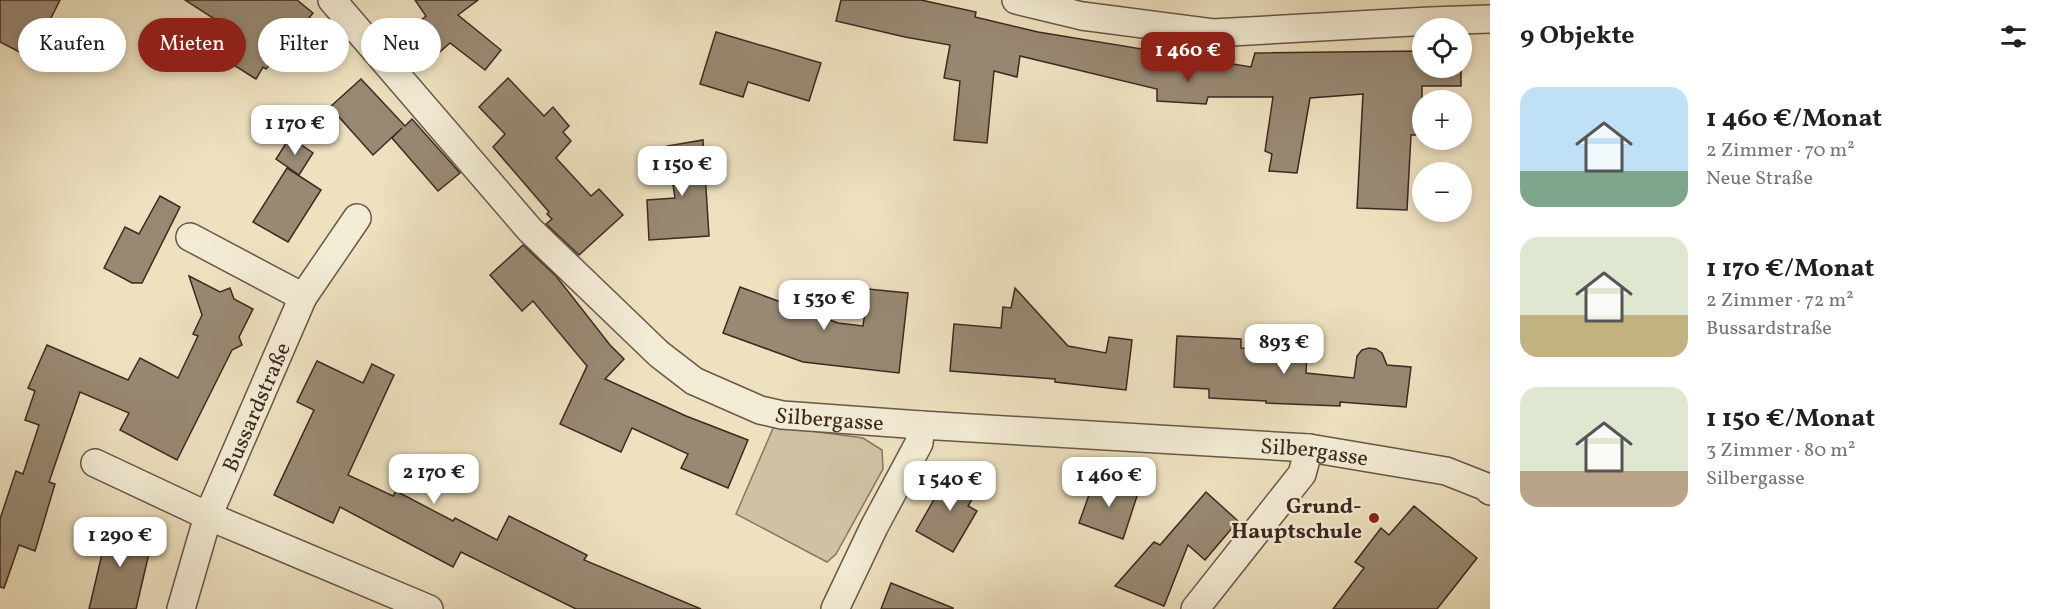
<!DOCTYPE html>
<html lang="de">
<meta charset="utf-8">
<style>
:root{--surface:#fff;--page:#f6f6f6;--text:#202124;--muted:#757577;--accent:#8f2418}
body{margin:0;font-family:Vollkorn,serif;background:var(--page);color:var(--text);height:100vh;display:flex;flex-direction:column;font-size:22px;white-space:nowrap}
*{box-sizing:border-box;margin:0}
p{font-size:20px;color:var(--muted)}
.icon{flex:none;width:33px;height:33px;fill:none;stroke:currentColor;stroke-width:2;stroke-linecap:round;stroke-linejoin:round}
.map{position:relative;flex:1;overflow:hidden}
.details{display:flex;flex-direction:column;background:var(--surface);width:570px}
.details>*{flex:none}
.banner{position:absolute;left:18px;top:18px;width:570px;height:54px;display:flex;gap:12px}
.controls{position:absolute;left:1412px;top:18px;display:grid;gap:12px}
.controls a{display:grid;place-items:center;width:60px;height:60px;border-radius:50%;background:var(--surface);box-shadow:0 3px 9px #0003;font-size:30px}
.price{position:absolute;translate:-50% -51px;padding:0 14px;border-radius:12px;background:#fff;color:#222;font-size:20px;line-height:39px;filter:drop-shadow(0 2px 3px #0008)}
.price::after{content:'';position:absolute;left:50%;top:36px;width:18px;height:14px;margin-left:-9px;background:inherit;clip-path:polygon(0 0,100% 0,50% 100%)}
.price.current{background:var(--accent);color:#fff}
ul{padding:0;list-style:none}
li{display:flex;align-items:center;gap:18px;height:150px;padding:0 30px}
li span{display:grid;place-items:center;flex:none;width:168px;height:120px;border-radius:18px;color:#555}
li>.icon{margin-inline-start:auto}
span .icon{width:72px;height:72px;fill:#fffc;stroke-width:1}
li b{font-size:26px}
h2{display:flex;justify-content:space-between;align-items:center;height:72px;padding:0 30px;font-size:26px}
.tag{padding:0 21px;border-radius:27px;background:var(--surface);box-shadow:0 3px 9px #0003;font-size:21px;line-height:54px}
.tag.current{background:var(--accent);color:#fff}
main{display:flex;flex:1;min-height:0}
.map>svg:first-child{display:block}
.green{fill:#cfc2a4;stroke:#867662;stroke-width:1.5}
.building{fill:#988973;stroke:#3c2920;stroke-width:1.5}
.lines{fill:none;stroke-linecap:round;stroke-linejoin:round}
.street-casing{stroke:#685748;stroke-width:30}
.street{stroke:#f3ecd5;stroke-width:27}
.poi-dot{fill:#8f2418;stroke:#f3ecd5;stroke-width:2}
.labels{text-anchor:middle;stroke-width:4.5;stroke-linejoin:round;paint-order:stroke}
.street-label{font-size:22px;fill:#3c2920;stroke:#f3ecd5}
.poi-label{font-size:22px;font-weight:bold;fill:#3c2920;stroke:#f3ecd5;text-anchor:end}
</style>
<main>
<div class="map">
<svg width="1490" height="609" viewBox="0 0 1490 609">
<rect width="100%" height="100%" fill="#ede1bf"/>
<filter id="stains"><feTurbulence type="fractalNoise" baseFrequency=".00333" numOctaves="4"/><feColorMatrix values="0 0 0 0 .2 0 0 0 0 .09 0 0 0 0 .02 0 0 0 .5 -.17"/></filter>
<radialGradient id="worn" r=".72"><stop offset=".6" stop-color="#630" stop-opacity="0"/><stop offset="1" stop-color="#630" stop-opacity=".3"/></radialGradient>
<path class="green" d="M774 426 863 438 882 450 883 469 836 554 827 562 736 514Z"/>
<g class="building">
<path d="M0 0H60L31 58 0 42Z"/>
<path d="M185 0H297L313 13 266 69 263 67 256 79 229 62 244 38Z"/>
<path d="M415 0H478L458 15 501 50 485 70 450 43 426 64 402 36 426 16Z"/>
<path d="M841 0H921L976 12 975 17 1038 32 1251 67 1255 53 1422 51V68H1461V54V86H1422V135H1411L1407 210 1357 208 1363 94 1310 98 1297 173 1269 171 1272 154 1265 151 1273 97H1208L1206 104 1157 101V89L1020 56 1017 77 994 71 987 143 954 140 960 81 944 78 950 45 905 37 836 21Z"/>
<path d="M716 32 821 63 809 101 748 82 743 97 700 84Z"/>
<path d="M508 78 544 116 553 107 569 126 563 132 571 141 556 158 591 196 599 189 623 215 579 255 546 224 552 219 547 214 549 212 493 147 505 134 479 107Z"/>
<path d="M361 79 405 126 412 119 460 173 438 191 392 138 402 128 373 155 330 107Z"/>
<path d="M290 137 313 153 299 175 276 159Z"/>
<path d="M703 140 709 236 649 240 647 200 675 198 667 146Z"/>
<path d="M287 168 321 190 288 242 253 222Z"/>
<path d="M160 196 180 207 142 283H132L104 268 125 227 139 234Z"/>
<path d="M523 245 556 276 610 345 624 359 605 379 686 416 748 440 728 488 681 468 688 454 632 428 621 452 560 424 587 366 533 301 522 311 490 275Z"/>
<path d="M189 276 220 292 230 288 234 299 253 309 239 337 242 345 232 350 177 460 120 430 129 413 80 392 49 482 55 484 35 551 19 545 4 588 0 587V519L16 471 23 474 39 425 25 420 35 391 28 388 47 345 128 380 140 358 178 378 198 336 193 334 202 315Z"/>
<path d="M740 287 838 323 863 326 868 289 908 293 899 373 803 362 723 333Z"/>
<path d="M1015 288 1068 346 1106 353 1109 337 1132 340 1126 390 1055 382V379L950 371 954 324 1001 328 1003 307 1011 308Z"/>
<path d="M1177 336 1241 339V348L1307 351 1306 373 1354 378 1357 356 1362 350 1369 348 1376 349 1382 353 1387 365 1411 367 1406 407 1340 402V406L1266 403V401L1209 398V389L1174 387Z"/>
<path d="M317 361 363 383 372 364 394 375 348 475 393 496 396 491 453 521 455 518 497 540 509 516 587 555 584 560 701 609H576L461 552 453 567 340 507 333 523 274 495 314 410 297 402Z"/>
<path d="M956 471 980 486 968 506 977 511 953 552 916 531 940 489Z"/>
<path d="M1095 478 1138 493 1123 539 1079 523Z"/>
<path d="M1206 492 1238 521 1205 560 1188 545 1164 606 1115 586 1154 542 1160 545Z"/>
<path d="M1414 506 1477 558 1437 609H1333L1364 568 1355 562 1381 528 1389 535Z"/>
<path d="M98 523 153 536 136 609H89L103 550 92 547Z"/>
<path d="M891 583 953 608V609H881Z"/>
</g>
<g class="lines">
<defs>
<g id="street">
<path id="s1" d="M332 0 530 230 659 354 694 381 760 410 782 415 921 425 1309 448 1446 471 1484 486 1490 491"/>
<path d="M1016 0 1082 16 1213 33 1430 21 1490 19"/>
<path d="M190 237 303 297"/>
<path id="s2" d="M95 463 208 516 303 297 357 218"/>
<path d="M181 609 208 516 429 609"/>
<path d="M835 609 874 527 919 443 921 425"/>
<path d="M1195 609 1302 474 1309 448"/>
</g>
</defs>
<use href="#street" class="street-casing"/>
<use href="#street" class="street"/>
</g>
<circle class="poi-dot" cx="1374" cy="518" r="6"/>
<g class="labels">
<g class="street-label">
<text dy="8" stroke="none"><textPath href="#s2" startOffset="244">Bussardstraße</textPath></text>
<text dy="8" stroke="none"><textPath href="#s1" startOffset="669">Silbergasse</textPath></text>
<text dy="8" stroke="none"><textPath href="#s1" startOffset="1155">Silbergasse</textPath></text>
</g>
<g class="poi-label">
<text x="1362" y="513">Grund-<tspan x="1362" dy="25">Hauptschule</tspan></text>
</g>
</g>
<rect width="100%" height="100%" filter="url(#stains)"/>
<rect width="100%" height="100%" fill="url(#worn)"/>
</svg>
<div class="controls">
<a><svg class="icon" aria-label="locate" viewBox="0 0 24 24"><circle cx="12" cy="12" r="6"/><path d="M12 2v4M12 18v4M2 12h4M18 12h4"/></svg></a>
<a>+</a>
<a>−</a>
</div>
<b class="price current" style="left:1188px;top:83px">1 460 €</b>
<b class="price" style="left:295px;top:156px">1 170 €</b>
<b class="price" style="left:682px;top:197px">1 150 €</b>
<b class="price" style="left:824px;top:331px">1 530 €</b>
<b class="price" style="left:1284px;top:375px">893 €</b>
<b class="price" style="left:434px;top:505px">2 170 €</b>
<b class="price" style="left:1109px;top:508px">1 460 €</b>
<b class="price" style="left:950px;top:512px">1 540 €</b>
<b class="price" style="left:120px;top:568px">1 290 €</b>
<div class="banner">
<a class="tag">Kaufen</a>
<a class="tag current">Mieten</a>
<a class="tag">Filter</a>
<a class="tag">Neu</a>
</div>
</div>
<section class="details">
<h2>9 Objekte<svg class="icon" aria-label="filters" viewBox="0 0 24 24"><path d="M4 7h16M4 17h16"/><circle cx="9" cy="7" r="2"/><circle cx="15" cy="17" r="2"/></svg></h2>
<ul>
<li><span style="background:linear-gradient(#bfe0f5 70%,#7fa58c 0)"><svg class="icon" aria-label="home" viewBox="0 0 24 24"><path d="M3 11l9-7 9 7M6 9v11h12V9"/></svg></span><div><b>1 460 €/Monat</b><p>2 Zimmer · 70 m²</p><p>Neue Straße</p></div></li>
<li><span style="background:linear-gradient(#dfe7d0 65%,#c2b280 0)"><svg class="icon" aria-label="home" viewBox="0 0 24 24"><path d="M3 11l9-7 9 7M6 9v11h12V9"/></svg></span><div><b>1 170 €/Monat</b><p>2 Zimmer · 72 m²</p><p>Bussardstraße</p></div></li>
<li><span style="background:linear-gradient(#dfe7d0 70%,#b9a48a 0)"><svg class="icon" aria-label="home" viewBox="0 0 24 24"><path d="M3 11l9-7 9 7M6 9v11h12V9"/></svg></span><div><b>1 150 €/Monat</b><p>3 Zimmer · 80 m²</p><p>Silbergasse</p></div></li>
</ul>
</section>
</main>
